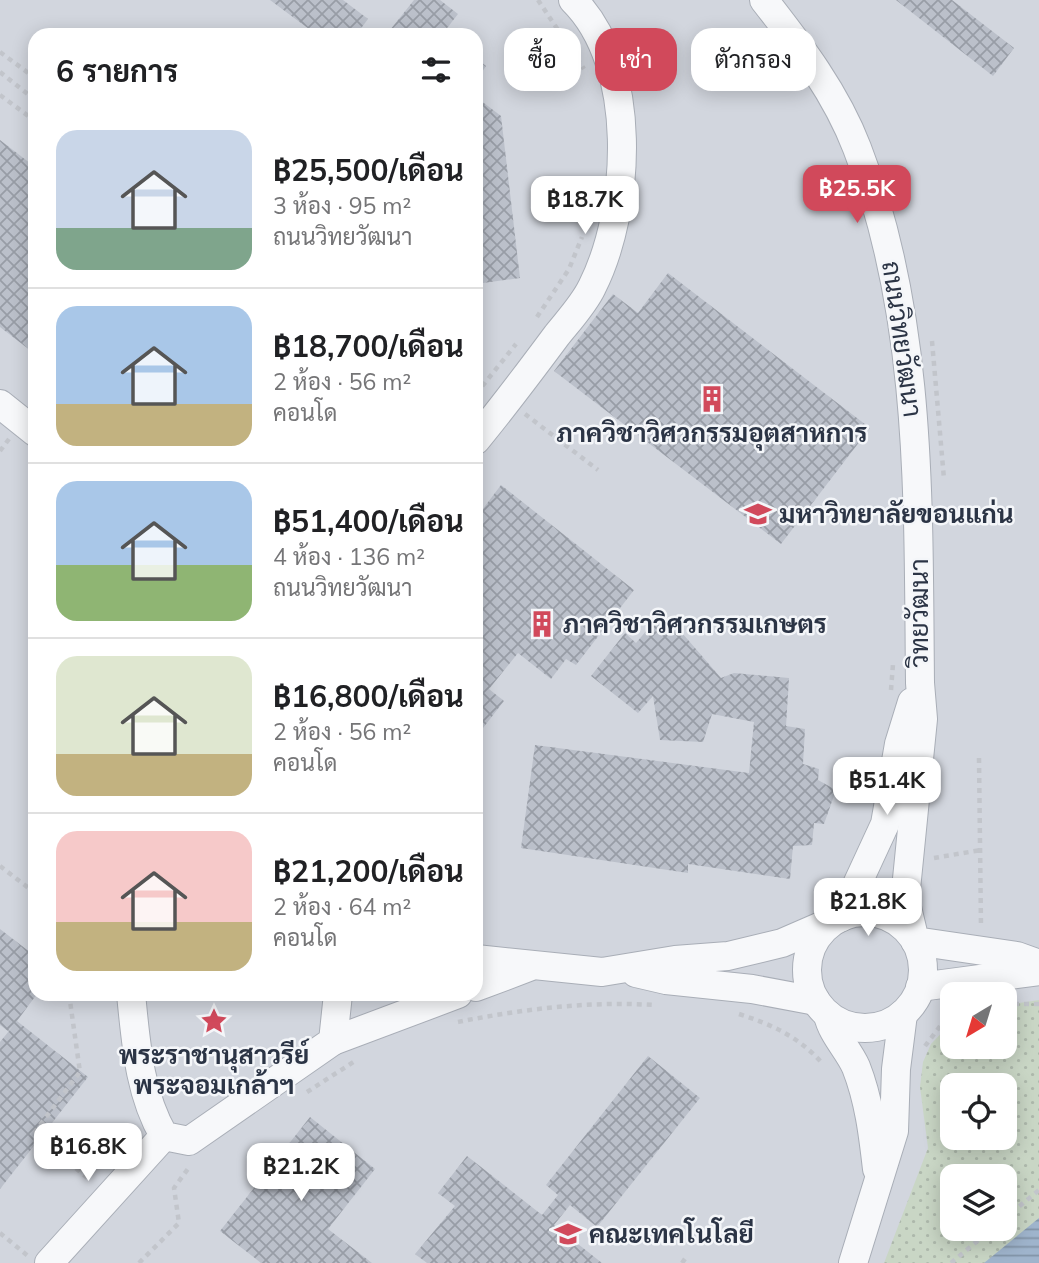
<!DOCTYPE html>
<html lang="th">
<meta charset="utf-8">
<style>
:root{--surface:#fff;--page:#f2f2f2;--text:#202124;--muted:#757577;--line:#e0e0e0;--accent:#d1495b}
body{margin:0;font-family:Mulish,Sarabun,sans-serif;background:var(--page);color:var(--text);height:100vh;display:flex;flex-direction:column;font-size:26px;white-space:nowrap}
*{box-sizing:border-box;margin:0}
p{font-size:23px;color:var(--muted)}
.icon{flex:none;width:38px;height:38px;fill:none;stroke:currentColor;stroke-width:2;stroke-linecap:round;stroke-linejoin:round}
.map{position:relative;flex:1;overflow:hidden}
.panel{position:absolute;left:28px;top:28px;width:455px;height:973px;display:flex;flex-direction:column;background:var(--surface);border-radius:21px;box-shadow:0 4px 18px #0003}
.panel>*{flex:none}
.hud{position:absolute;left:504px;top:28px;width:429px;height:63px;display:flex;gap:14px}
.needle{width:46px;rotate:218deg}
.fabs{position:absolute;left:940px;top:982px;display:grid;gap:14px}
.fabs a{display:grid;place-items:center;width:77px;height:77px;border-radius:14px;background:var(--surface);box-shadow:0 4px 18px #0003;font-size:35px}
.price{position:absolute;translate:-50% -60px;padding:0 16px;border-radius:14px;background:#fff;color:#222;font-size:23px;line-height:46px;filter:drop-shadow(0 2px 4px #0008)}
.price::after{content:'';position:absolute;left:50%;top:42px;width:21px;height:16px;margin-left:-10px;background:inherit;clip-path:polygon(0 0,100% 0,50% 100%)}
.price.selected{background:var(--accent);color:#fff}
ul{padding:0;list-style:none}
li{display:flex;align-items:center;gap:21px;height:175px;padding:0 28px}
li+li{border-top:2px solid var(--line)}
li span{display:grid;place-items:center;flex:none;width:196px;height:140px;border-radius:21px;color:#555}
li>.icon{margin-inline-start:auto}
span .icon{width:84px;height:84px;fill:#fffc;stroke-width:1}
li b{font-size:30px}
h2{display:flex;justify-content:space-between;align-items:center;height:84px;padding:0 28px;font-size:30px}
.tag{padding:0 24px;border-radius:21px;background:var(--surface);box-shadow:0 4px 18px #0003;font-size:24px;line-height:63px}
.tag.selected{background:var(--accent);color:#fff}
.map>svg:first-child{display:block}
.built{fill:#d2d6de;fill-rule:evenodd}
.park{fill:url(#park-dots);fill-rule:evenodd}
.water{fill:url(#water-rules)}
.building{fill:url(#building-cross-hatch)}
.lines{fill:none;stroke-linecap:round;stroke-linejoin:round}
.minor-casing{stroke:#a9aeb7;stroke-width:30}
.path{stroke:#c2c5cb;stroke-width:4.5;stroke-dasharray:5 5;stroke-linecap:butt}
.minor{stroke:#f7f8fa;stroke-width:28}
.labels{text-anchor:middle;stroke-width:5;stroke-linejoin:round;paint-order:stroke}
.street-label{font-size:26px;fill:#2b3445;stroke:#f4f6f9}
.poi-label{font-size:26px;font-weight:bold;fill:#2b3445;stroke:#f4f6f9;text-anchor:start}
</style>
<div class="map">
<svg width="1039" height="1263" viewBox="0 0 1039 1263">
<defs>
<pattern id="park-dots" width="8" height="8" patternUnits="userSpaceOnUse" patternTransform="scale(1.75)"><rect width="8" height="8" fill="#c9d6c5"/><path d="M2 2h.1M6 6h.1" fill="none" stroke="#adb8ab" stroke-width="1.8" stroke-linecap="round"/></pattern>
<pattern id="water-rules" width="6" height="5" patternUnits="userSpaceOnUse" patternTransform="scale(1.75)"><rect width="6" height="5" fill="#9fb4cc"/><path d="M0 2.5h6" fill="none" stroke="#8293a7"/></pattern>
<pattern id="building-cross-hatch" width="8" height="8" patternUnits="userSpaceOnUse" patternTransform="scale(1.75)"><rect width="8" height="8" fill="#bbc0ca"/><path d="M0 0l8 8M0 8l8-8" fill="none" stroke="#989da6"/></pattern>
</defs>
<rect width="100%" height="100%" fill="#e4e7ec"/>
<path class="built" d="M0 0H1039V1263H0ZM35 35H476V994H35ZM952 994H1004V1046H952ZM952 1085H1004V1138H952ZM952 1176H1004V1228H952Z"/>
<path class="park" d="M1039 1000V1263H884L928 1148 920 1087 923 1062 931 1044 952 1022V1046H1004L1005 1005ZM952 1085H1004V1138H952ZM952 1176H1004V1228H952Z"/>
<path class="water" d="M1039 1218V1263H984Z"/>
<g class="building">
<path d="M270 0H343L368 19 356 35H317Z"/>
<path d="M414 0H440L458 14 444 32 448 35H386Z"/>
<path d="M896 0H952L1014 48 993 76Z"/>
<path d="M476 58 486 66 476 81Z"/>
<path d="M476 97 501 116 520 278 476 284Z"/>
<path d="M0 140 35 167V354L0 327Z"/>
<path d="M668 273 870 428 781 544 554 371 613 294 638 313Z"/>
<path d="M501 485 634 590 576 665 566 659 551 679 518 653 489 689 504 701 476 737V595L479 591 476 589V518Z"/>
<path d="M663 611 721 678 734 673 789 678 786 726 805 729 803 764 819 769 818 780 836 790 824 824 814 823 812 845 793 846 790 879 688 864V873L521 848 535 745 749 773 754 722 712 714 703 742 660 740 653 696 638 713 591 676 625 633 636 643Z"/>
<path d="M0 929 35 956 37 994 17 1021 88 1077 0 1189V1042L13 1026 8 1031 0 1025Z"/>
<path d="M648 1056 700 1098 597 1227 570 1205 554 1225 602 1263H427L415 1254 455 1206 438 1193 467 1156 542 1215 558 1195 546 1185Z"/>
<path d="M310 1117 375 1169 328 1229 372 1263H261L220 1231Z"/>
</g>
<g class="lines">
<defs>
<g id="minor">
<path d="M764 0C800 46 836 93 857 148 923 318 918 504 920 683L923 719 905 899 915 941 1017 956 1039 964"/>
<path d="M0 404 35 432"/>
<path d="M476 440C504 406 531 370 557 335 569 320 584 304 592 287 631 210 639 65 573 0"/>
<circle cx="865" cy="970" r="58"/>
<path d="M842 917 885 824 899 744 912 702"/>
<path d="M476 959 602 972 675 960 728 956 782 943 835 920"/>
<path d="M636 973 666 980 752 989 816 1001"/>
<path d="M476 987 529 967"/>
<path d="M920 987 1039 971"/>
<path d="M131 994C136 1043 139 1093 164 1136L189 1141 333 1041 338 994"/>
<path d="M828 1015C832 1034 848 1049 856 1067 869 1100 873 1134 877 1169"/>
<path d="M333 1041 458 994"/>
<path d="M49 1263 164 1136"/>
<path d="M853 1263 894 1131 896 1069 903 1014"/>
</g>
</defs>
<use href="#minor" class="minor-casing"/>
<g class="path">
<path d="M538 0 584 69"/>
<path d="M0 52 35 78"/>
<path d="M0 72 35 100"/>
<path d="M0 95 35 121"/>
<path d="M537 317 569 269 582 237"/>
<path d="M932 341 944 479"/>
<path d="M476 394 516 344"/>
<path d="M525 414 598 470"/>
<path d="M0 451 9 439"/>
<path d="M891 690 893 664"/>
<path d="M979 758 981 927"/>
<path d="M934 858 981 850"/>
<path d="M0 866 35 893"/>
<path d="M69 994 80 1072 34 1133 91 1181"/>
<path d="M1004 1004H1039"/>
<path d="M739 1014C773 1025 799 1037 823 1064"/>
<path d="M458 1022C523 1009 589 1001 654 1005"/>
<path d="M925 1046 941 1025 952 1017"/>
<path d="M307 1092 355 1061"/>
<path d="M1004 1219 1039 1190"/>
<path d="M0 1233 28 1256"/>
<path d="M139 1263 179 1223 174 1188 190 1166"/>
<path d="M682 1263 687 1256"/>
<path d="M951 1263 993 1228"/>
</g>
<use href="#minor" class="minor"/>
</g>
<defs>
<symbol id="building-bare" viewBox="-9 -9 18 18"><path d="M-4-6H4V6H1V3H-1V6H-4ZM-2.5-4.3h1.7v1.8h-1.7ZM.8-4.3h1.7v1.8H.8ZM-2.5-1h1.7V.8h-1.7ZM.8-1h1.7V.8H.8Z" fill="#d1495b" stroke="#f4f6f9" stroke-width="2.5" paint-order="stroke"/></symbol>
<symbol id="university-bare" viewBox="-9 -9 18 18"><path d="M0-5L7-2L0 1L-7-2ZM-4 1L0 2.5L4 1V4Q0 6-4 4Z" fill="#d1495b" stroke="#f4f6f9" stroke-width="2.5" paint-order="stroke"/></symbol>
<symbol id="sight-bare" viewBox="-9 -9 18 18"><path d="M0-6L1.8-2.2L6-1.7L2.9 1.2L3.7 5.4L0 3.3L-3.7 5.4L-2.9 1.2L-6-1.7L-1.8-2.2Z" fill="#d1495b" stroke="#f4f6f9" stroke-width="2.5" paint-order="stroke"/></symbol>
</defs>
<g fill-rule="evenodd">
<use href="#building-bare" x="693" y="380" width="38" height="38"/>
<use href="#university-bare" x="739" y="495" width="38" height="38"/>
<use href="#building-bare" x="523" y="605" width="38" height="38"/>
<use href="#sight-bare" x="195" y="1002" width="38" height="38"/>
<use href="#university-bare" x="549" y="1215" width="38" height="38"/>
</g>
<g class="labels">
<g class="street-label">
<text transform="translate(902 339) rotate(82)" y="9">ถนนวิทยวัฒนา</text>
<text transform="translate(919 613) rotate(-90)" y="9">วิทยวัฒนา</text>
</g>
<g class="poi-label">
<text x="712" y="442" text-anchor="middle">ภาควิชาวิศวกรรมอุตสาหการ</text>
<text x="779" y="523">มหาวิทยาลัยขอนแก่น</text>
<text x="563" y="633">ภาควิชาวิศวกรรมเกษตร</text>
<text x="214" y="1064" text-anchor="middle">พระราชานุสาวรีย์<tspan x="214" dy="30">พระจอมเกล้าฯ</tspan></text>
<text x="589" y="1243">คณะเทคโนโลยี</text>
</g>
</g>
</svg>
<div class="fabs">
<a><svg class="needle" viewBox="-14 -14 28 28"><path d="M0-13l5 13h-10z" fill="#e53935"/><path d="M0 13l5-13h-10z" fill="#757577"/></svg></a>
<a><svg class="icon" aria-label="locate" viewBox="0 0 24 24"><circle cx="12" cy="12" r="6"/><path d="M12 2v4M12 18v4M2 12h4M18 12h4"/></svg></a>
<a><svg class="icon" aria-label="layers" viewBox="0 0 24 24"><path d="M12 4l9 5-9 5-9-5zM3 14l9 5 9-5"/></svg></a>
</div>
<b class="price selected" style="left:857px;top:225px">฿25.5K</b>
<b class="price" style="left:585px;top:236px">฿18.7K</b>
<b class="price" style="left:887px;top:817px">฿51.4K</b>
<b class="price" style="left:868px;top:938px">฿21.8K</b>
<b class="price" style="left:88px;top:1183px">฿16.8K</b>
<b class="price" style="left:301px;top:1203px">฿21.2K</b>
<div class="hud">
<a class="tag">ซื้อ</a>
<a class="tag selected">เช่า</a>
<a class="tag">ตัวกรอง</a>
</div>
<section class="panel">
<h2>6 รายการ<svg class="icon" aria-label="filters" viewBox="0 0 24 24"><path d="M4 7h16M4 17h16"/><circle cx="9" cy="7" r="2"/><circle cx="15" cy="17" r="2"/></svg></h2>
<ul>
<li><span style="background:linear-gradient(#c9d6e8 70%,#7fa58c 0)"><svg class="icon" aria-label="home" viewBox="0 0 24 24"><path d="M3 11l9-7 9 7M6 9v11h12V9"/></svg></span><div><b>฿25,500/เดือน</b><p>3 ห้อง · 95 m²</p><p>ถนนวิทยวัฒนา</p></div></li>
<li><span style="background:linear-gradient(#a9c7e8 70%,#c2b280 0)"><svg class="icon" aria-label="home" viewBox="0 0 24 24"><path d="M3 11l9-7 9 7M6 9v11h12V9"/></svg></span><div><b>฿18,700/เดือน</b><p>2 ห้อง · 56 m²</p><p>คอนโด</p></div></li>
<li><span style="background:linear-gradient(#a9c7e8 60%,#8fb573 0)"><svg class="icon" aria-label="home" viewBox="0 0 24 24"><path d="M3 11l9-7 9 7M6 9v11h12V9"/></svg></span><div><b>฿51,400/เดือน</b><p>4 ห้อง · 136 m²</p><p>ถนนวิทยวัฒนา</p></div></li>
<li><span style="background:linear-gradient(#dfe7d0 70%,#c2b280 0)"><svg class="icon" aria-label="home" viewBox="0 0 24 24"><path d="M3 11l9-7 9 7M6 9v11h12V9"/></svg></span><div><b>฿16,800/เดือน</b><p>2 ห้อง · 56 m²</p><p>คอนโด</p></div></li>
<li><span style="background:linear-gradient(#f6c9c9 65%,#c2b280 0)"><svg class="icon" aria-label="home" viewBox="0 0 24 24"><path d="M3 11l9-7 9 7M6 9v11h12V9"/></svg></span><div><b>฿21,200/เดือน</b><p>2 ห้อง · 64 m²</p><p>คอนโด</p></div></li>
</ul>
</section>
</div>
